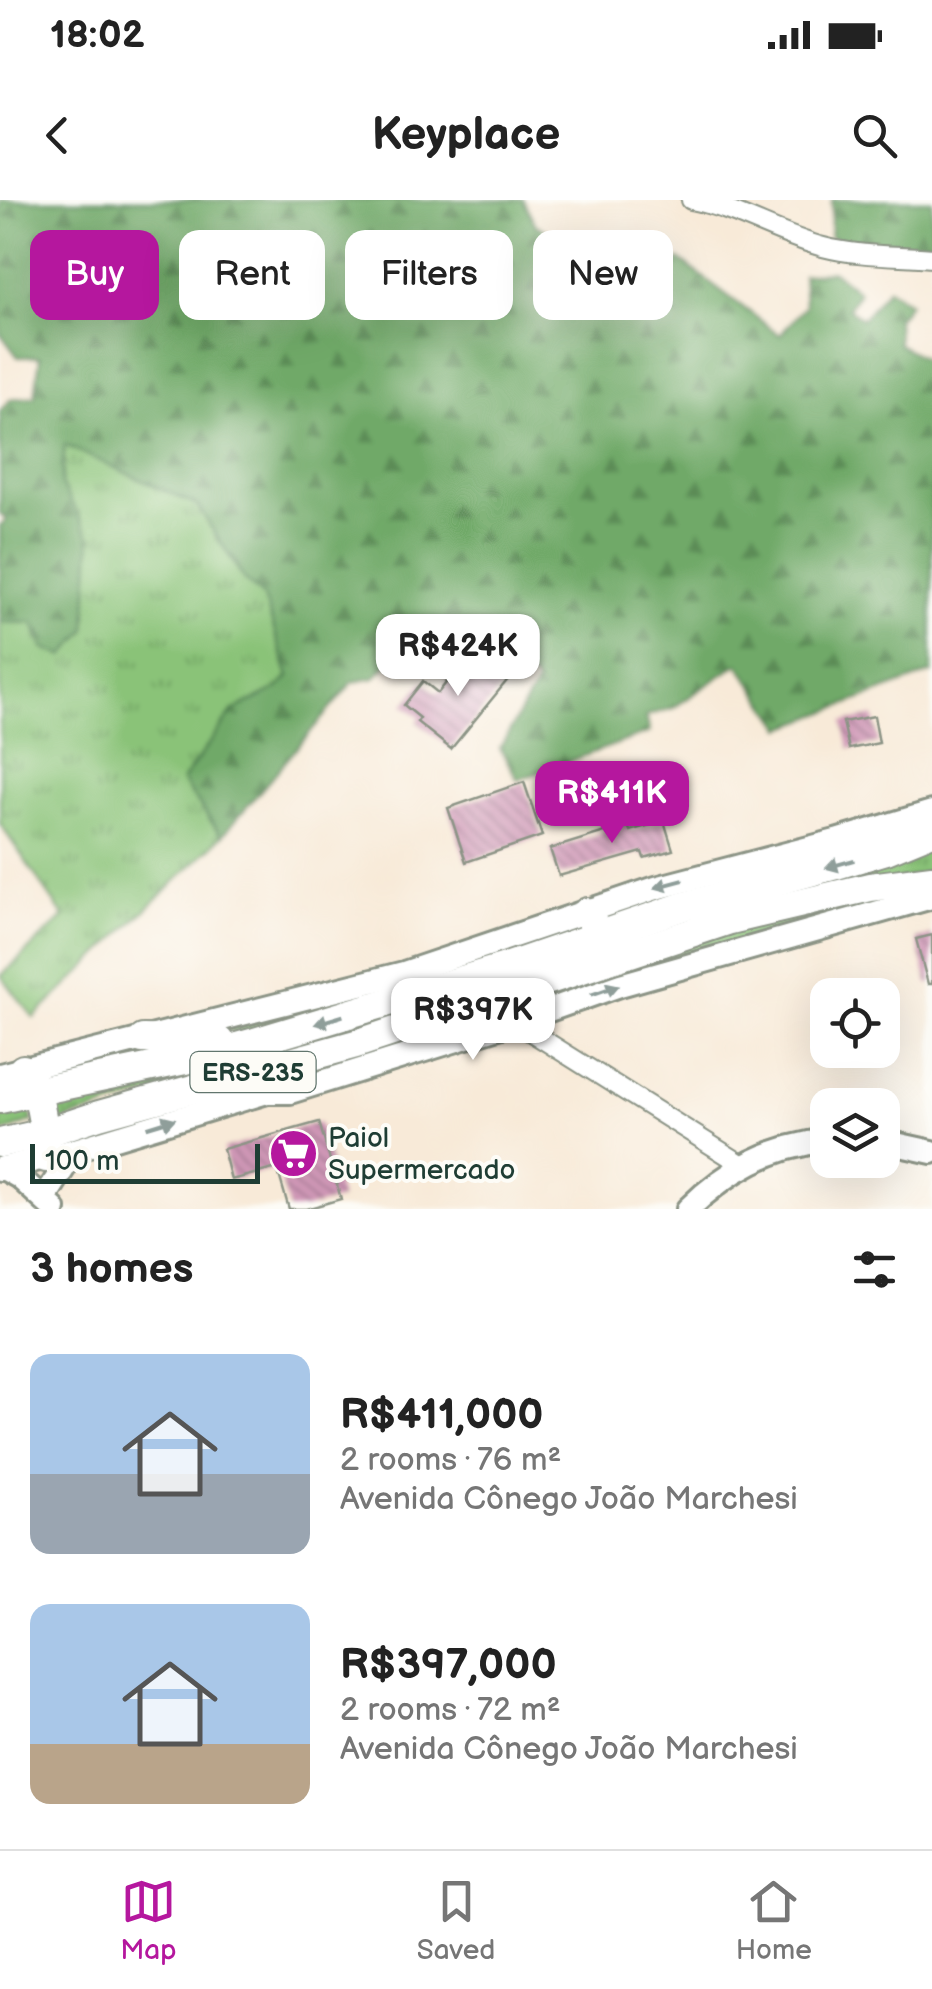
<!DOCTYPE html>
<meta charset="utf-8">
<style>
:root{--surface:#fff;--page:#f6f6f6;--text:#222;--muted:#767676;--line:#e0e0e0;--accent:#b5179e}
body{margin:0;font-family:"Balsamiq Sans",sans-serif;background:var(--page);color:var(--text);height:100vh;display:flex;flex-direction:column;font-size:38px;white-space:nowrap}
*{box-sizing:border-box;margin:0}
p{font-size:32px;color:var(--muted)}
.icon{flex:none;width:55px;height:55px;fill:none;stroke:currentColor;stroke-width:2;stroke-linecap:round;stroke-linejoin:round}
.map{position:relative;height:1009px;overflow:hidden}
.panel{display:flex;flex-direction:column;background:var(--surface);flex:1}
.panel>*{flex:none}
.hud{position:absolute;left:30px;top:30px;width:872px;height:90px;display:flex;gap:20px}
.tools{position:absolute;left:810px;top:778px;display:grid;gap:20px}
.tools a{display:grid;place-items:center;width:90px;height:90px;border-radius:20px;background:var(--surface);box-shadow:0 10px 40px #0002;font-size:50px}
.scale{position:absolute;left:30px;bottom:25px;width:230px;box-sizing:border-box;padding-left:10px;border:5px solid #1f3d34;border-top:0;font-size:28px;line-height:35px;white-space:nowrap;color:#1f3d34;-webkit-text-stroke:8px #fdfcf7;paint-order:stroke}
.price{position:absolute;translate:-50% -85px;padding:0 22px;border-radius:20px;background:#fff;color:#222;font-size:32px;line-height:65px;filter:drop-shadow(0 2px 5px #0008)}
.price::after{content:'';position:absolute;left:50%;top:60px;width:30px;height:22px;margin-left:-15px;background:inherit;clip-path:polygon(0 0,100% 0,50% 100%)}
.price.current{background:var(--accent);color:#fff}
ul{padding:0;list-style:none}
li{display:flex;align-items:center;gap:30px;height:250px;padding:0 30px}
li span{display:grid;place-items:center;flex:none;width:280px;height:200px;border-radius:20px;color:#555}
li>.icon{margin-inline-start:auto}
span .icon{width:120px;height:120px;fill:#fffc;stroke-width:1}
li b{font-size:42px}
h2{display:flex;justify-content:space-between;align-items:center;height:120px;padding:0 30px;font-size:42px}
.pill{padding:0 35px;border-radius:20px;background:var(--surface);box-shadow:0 10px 40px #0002;font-size:35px;line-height:90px}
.pill.current{background:var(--accent);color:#fff}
.status{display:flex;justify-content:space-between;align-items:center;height:70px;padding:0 50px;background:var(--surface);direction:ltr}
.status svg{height:28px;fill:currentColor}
header{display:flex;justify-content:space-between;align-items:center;height:130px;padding:0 30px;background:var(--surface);font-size:45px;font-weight:800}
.tab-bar{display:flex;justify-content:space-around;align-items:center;height:140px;border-top:2px solid var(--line);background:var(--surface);font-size:28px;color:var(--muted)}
.tab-bar a{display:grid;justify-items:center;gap:5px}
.tab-bar .current{color:var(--accent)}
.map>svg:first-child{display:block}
.grass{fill:url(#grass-tufts);stroke:#548056;stroke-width:2.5}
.forest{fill:url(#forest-firs);stroke:#47734e;stroke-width:2.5}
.building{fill:url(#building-back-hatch)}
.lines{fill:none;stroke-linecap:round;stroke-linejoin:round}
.street-casing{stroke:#8c9486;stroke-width:22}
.secondary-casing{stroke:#8c9486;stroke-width:28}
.primary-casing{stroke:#8c9486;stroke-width:32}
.street{stroke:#fff;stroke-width:18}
.secondary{stroke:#fff;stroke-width:22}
.primary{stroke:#fff;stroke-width:28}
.oneway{fill:#8f9e9a}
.labels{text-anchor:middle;stroke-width:8;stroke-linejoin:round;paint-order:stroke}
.shield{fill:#fdfcf7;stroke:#62766e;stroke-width:2.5}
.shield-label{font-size:25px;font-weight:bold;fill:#1f3d34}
.poi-label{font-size:28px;fill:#1f3d34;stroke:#fdfcf7;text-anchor:start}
</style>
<div class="status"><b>18:02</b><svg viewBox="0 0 49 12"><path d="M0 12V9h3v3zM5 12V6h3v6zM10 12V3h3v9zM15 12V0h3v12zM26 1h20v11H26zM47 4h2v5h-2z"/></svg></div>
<header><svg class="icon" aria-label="back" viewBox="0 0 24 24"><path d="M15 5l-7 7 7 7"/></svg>Keyplace<svg class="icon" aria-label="search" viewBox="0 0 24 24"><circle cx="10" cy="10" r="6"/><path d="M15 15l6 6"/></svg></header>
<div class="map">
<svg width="932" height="1009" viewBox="0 0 932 1009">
<defs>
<pattern id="grass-tufts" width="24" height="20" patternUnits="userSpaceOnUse" patternTransform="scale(2.5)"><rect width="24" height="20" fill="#8ac378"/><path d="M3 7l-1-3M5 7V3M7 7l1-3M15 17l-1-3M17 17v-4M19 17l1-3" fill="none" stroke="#70a063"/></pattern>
<pattern id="forest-firs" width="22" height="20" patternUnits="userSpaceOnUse" patternTransform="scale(2.5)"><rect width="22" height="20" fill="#6fa968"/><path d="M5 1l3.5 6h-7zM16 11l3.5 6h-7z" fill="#5b8b56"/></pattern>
<pattern id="building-back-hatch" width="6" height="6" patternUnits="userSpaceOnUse" patternTransform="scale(2.5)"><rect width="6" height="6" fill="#cf97b6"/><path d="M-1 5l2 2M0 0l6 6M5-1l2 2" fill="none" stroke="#a77c95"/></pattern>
</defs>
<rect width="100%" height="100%" fill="#fdfcf7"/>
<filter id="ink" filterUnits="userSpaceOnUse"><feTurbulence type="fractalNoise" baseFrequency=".01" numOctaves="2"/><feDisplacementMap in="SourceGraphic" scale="20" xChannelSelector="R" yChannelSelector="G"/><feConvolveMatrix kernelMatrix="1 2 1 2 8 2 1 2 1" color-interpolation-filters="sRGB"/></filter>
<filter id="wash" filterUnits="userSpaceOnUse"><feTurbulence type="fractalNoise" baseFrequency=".0048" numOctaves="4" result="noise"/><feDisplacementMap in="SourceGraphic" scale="40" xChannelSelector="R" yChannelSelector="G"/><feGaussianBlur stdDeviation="2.25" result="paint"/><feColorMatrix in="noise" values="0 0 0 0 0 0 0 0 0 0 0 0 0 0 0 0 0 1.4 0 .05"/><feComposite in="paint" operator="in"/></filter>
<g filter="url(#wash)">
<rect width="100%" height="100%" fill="#f8ead8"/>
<g class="grass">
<path d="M65 244 197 305 244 379 264 397 289 477 277 489 233 511 182 581 222 636 34 818 1 776 64 717 0 624V422L34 423 91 338 60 284Z"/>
<path d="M932 639V671L562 768 53 924 46 897Z"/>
<path d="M932 686 524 807 522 802 699 738Z"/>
<path d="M575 728 578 731 250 832 216 830Z"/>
<path d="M480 815 483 821 296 882 291 879V875Z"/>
<path d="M25 902 33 921 0 934V908Z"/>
</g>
<g class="forest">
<path d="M0 0H523L536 25 563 40 659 82 679 59 780 135 805 106 803 75 833 71 859 92 848 108 862 119 888 88 909 103 897 119 898 144 932 163V473L783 528 738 464 673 508 646 516 650 532 518 580 500 548 537 482 469 428 398 452 375 478 353 482 222 636 182 581 233 511 277 489 289 477 264 397 244 379 197 305 65 245 61 284 91 338 86 430 64 456 43 448 34 423 0 422V326L6 320 0 313V211L11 199 35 196 40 157H18L0 133Z"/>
<path d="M832 0H932V47L847 42 830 37Z"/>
</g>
<g id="blocks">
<g class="building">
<path d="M474 448 510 477 451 549 417 522 420 518 404 505 423 481 438 493Z"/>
<path d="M874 516 879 543 849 549 843 522Z"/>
<path d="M524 582 542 636 466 662 448 608Z"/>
<path d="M624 614 630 631 664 621 673 650 644 658 642 652 559 676 550 649 605 632 601 622Z"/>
<path d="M932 735V784H928L916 739Z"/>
<path d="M319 922 341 999 306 1009H289L277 968 231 980 223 949Z"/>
</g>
</g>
</g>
<g filter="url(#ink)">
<use href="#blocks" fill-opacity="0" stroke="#8c9486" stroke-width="2.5"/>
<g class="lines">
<defs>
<g id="street">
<path d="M691 0C737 9 778 35 823 47 858 56 897 55 932 58"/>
<path d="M511 813 515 822 743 965"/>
</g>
<g id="secondary">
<path d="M0 875 404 773 656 688 836 641 932 612"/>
<path d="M882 941 932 952"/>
<path d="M3 968 19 977 54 1009"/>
<path d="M0 969 75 950 267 892H290L515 822 620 785 932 697"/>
<path d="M49 991 75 950"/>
<path d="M688 1009C729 969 770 947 828 940"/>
</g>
<g id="primary">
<path d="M587 712 600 736"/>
<path d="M143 839 219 841"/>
<path d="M23 869 37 890 45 933 46 958"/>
<path d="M0 899 204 856 255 842 506 767 681 707 836 665 886 650 932 631"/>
<path d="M0 943 45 933 99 915 356 844 730 720 870 687 932 679"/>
</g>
</defs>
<use href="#street" class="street-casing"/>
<use href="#secondary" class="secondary-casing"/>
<use href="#primary" class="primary-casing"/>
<use href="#street" class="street"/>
<use href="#secondary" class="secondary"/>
<use href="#primary" class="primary"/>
</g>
<defs><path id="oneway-solid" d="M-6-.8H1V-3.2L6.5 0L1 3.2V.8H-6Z" transform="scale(2.5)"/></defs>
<g class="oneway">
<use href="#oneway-solid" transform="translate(840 664) rotate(164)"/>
<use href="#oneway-solid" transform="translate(669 684) rotate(165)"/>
<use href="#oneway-solid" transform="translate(605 790) rotate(-19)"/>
<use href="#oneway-solid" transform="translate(329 820) rotate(163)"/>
<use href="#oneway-solid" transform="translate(161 923) rotate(-17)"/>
</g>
</g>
<defs>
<symbol id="supermarket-disc" viewBox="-11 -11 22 22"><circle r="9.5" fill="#b5179e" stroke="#fdfcf7"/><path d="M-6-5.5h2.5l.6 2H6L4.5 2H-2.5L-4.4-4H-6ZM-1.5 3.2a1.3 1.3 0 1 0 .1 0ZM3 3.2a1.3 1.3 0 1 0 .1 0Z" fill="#fff"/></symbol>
</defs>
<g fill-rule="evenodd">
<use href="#supermarket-disc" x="266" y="926" width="55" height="55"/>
</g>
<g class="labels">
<rect class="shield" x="190.5" y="852" width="125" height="40" rx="8"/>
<g class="shield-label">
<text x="253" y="881">ERS-235</text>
</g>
<g class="poi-label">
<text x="328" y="947">Paiol<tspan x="328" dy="32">Supermercado</tspan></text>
</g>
</g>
</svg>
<div class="tools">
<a><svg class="icon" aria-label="locate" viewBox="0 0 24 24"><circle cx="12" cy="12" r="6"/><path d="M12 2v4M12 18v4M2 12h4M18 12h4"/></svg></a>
<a><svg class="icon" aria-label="layers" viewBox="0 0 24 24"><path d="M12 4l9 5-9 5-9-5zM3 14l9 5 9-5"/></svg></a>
</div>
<div class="scale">100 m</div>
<b class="price" style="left:458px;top:499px">R$424K</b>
<b class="price current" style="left:612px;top:646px">R$411K</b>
<b class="price" style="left:473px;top:863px">R$397K</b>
<div class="hud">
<a class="pill current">Buy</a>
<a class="pill">Rent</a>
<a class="pill">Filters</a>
<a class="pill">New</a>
</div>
</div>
<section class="panel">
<h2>3 homes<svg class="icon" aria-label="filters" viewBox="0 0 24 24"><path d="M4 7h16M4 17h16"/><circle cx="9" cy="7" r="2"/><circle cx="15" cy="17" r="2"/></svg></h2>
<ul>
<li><span style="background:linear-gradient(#a9c7e8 60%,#9aa5b1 0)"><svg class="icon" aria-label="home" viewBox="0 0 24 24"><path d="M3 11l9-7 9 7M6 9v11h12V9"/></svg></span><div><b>R$411,000</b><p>2 rooms · 76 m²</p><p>Avenida Cônego João Marchesi</p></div></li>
<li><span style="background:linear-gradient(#a9c7e8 70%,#b9a48a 0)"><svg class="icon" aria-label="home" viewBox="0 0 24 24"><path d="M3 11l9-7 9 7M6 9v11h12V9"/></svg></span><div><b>R$397,000</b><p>2 rooms · 72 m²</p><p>Avenida Cônego João Marchesi</p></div></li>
</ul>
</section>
<nav class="tab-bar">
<a class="current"><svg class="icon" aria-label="map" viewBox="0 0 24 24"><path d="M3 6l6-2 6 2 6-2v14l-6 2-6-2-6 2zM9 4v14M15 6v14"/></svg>Map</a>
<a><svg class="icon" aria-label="saved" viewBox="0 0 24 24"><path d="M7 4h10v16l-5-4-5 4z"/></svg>Saved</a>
<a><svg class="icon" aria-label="home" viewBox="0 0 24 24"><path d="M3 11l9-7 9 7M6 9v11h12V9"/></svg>Home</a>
</nav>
